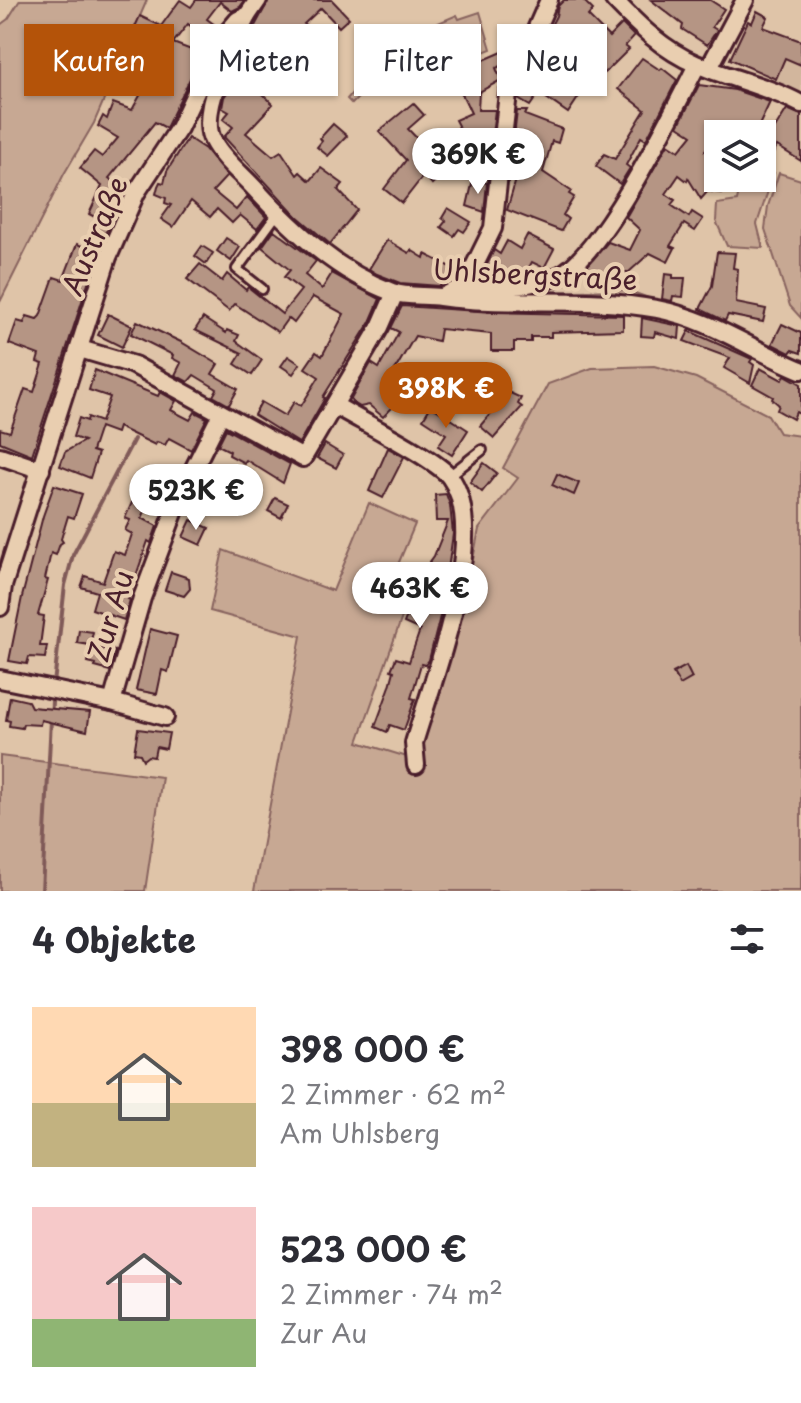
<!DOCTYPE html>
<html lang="de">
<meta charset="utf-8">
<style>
:root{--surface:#fff;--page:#f7f7f7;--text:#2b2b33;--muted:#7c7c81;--accent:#b45309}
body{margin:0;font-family:"Playpen Sans",sans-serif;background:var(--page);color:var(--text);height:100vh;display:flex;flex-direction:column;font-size:30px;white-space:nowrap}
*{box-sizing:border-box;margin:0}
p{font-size:26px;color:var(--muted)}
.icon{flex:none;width:44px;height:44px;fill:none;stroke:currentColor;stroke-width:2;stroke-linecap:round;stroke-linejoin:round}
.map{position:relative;height:891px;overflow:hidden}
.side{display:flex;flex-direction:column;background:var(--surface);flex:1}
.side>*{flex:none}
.top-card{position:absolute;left:24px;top:24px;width:754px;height:72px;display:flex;gap:16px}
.controls{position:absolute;left:704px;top:120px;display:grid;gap:16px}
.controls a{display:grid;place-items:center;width:72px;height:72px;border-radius:0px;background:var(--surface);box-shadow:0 2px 6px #0004;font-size:40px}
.price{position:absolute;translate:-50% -68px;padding:0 18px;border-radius:28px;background:#fff;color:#222;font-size:26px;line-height:52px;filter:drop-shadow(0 2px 4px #0008)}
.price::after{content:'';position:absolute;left:50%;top:48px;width:24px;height:18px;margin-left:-12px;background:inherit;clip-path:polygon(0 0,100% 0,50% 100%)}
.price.selected{background:var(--accent);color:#fff}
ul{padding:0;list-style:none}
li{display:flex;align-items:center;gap:24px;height:200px;padding:0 32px}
li span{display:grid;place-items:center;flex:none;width:224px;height:160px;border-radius:0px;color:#555}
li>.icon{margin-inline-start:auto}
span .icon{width:96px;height:96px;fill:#fffc;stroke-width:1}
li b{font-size:34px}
h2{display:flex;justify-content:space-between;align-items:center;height:96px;padding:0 32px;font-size:34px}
.chip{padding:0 28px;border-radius:0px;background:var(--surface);box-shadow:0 2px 6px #0004;font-size:28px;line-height:72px}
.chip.selected{background:var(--accent);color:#fff}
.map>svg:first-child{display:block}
.built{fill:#d2b69d}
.green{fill:#c7a893;stroke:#88645f;stroke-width:2}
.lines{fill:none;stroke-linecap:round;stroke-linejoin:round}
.stream{stroke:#805a58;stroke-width:4}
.building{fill:#b59584;stroke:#4a1f2b;stroke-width:2}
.lane-casing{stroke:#4a1f2b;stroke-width:14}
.street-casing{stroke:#4a1f2b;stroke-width:22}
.lane{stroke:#e9ceb0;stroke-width:8}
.street{stroke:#e9ceb0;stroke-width:16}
.labels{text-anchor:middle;stroke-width:8;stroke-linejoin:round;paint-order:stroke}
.street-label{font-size:28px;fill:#4a1f2b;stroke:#e9ceb0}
</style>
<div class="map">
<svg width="801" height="891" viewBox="0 0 801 891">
<rect width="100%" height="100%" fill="#dfc4a8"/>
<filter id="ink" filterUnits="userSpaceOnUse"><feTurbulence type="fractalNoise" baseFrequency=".0125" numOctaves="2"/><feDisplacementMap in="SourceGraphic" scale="16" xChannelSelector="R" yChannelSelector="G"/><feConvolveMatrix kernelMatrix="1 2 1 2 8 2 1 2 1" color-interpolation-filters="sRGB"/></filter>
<g filter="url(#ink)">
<path class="built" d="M757 11 768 17 763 27 801 41V98L775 86V79L730 59 748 21 752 22Z"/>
<g class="green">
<path d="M20 0H147L94 123 64 174 0 302V25L8 19Z"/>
<path d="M480 12 491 49 432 72 419 39 394 50 379 76 352 104 347 99 396 41 457 15 459 19Z"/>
<path d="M762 169 774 173 757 224 763 248 727 246 716 221 717 204 737 201 742 178H762Z"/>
<path d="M779 173 801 180V318L790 306 765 229 768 206Z"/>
<path d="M627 290 673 307 472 293Z"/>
<path d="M654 366 696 378 768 415 779 433 801 436V891H254L301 636 210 611 223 550 333 591 369 503 415 524 381 605 402 617 358 742 417 760 465 600 479 529 518 478 503 468 548 384 592 368Z"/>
<path d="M0 756 162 777 145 891H0Z"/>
</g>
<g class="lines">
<g class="stream">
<path d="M54 684 65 585 73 555 134 439"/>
<path d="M42 891 52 701"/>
</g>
</g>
<g class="building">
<path d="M180 0 191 7 196 0H245L240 7 232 11 220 2 207 19 215 25 206 38 188 24 173 43 202 54 166 128 155 122 109 178 122 188 110 206 117 209 105 234 93 228 97 218 89 214 102 186 80 168 94 151 102 157 118 138 98 126 103 116 107 119 113 103 132 110 153 72 143 67 150 52 128 42 140 16 161 26Z"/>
<path d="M269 0H332L349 18 339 27 321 8 304 24 309 28 298 42 315 55 309 64 304 60 297 70 284 60 273 76 277 80 263 94 273 104 246 133 273 156 281 151 297 175 300 172 310 181 321 168 343 184 338 190 357 210 330 244 297 216 224 137 233 127 223 119 229 112 222 108 224 97 243 70 254 72 246 67 253 58 242 50Z"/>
<path d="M564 0H583L593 10 588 16 609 37 622 24 634 36 625 46 629 49 605 73 580 52 562 74 565 76 561 82 580 95 568 113 539 93 530 106 518 99 523 86 548 47 542 43 556 16 558 6Z"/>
<path d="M651 0H710L724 9 712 27 717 30 707 45 682 29 683 25Z"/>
<path d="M757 11 768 17 763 27 801 41V65L785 58 776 79 730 59 748 21 752 23Z"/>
<path d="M507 50 509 63 496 68 501 80 479 92 478 110H495L492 134H472L464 137 455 120 471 113 455 79 458 77 456 72Z"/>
<path d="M642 58 660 70 662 68 677 80 646 140 641 137 626 165 630 168 620 184 596 166 604 154 615 159 645 110 618 89Z"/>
<path d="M699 85 735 90 770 102 755 134H718L705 151 718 154V180L715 183 721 193 708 191 701 199 688 178 687 181 679 175 666 194 675 200 671 205 689 217 692 212 703 219 695 231 684 224 670 246 675 248 668 262 650 253 629 272H582L608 242 630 250 640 230 626 217 668 144 679 151 692 135 678 126Z"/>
<path d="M413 103 424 115 408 129 447 170 432 184 424 175 402 203 384 189 406 160 379 131Z"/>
<path d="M787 109 801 115V161L777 146 770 159 762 154V149Z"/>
<path d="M517 111H527L525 115 562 129 558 143 552 141 543 172 571 191 569 194 574 197 563 215 568 219 561 231 507 210 520 166 511 163Z"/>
<path d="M333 124 347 136 328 156 317 147 322 141 320 138Z"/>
<path d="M188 138 205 149 227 176 213 191 236 210 247 197 266 217 257 229 240 215 232 223 217 209 210 217 191 201 173 227 161 219 171 205 165 203 166 198 156 194 158 186 160 182 164 183 167 171Z"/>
<path d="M456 152 468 164 453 177 442 165Z"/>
<path d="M473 180 487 183 484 212 467 206Z"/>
<path d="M448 208 471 222 464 232 459 229 454 236 441 227 446 221 442 218Z"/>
<path d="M274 230 316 261 305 275 322 289 332 273 380 299 370 322 323 397 325 398 299 443 254 415 261 402 285 416 294 402 301 406 319 377 305 368 316 352 322 356 344 314 313 297 294 323 288 318 278 332 235 304 229 311 187 279 200 264 222 281 227 274 246 290 248 287 282 314 301 290 284 277 290 270 262 247Z"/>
<path d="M527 235 554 249 544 268 532 262 526 273 517 268V275L508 276 493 267 486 277 482 275 494 250 500 254 507 241 520 249Z"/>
<path d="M226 238 240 247 231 261 217 251Z"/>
<path d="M387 240 409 253 411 250 424 258 425 254 458 271 452 280 440 286 400 283 377 274 369 269Z"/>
<path d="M77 244 98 252 32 455 0 442V429L10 432 25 389 34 392 43 364 37 362 39 355 9 344 17 321 24 323 27 316 37 319 40 316 54 277 63 280Z"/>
<path d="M202 246 213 253 206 264 195 256Z"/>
<path d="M717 252 735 253 733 268 738 269 736 303 766 309 763 322 728 315 725 321 700 309 712 286Z"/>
<path d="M665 274 673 275V278H685L683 297 673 296 672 301 662 299Z"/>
<path d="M402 306 493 312 623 315V330L551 332V337H531V342H514V351H491V334L440 329 438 341 415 336 395 370 403 375 396 386 403 390 395 405 383 417 369 405 360 407 352 402 351 399 371 363 379 368 399 332 391 328Z"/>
<path d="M108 314 132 326 122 347 98 335Z"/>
<path d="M203 318 226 333 227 330 239 335 236 341 262 360 252 375 235 364 242 353 195 330Z"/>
<path d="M642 318 680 326 679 339 655 332 654 337 641 336Z"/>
<path d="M137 321 181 342 218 364 212 374 238 389 229 405 213 396 217 389 194 375 188 382 175 375 181 363 172 358 173 355 131 334Z"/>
<path d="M782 324 801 333V353L792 350 790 353 772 344Z"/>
<path d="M689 331 752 359 750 362 754 365 750 383 724 368 730 358 684 341Z"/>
<path d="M288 356 300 364 293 374 281 366Z"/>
<path d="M760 368 782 380 785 375 801 384V415L796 412 793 419 777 410 779 405 772 399 773 397 752 385Z"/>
<path d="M95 370 158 396 160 392 176 401 171 410 190 420 195 412 207 418 191 450 169 438 165 445 157 442 155 445 118 427 116 433 100 427 92 451 98 453 90 478 60 466 65 452 84 441 73 437 79 418 87 421 88 417 101 422 110 397 89 390Z"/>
<path d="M493 385 521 398 518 404 522 407 494 438 480 426 498 405 486 399Z"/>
<path d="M431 406 468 430 452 455 438 446 446 434 423 419Z"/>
<path d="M226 429 290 464 283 483 246 460 244 463 229 455 230 451 218 445Z"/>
<path d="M325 444 343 455 336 468 317 458Z"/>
<path d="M388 448 404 457 383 498 369 491Z"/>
<path d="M484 463 497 473 482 492 470 482Z"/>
<path d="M211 470 240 483 232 500 203 487Z"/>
<path d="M557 474 579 483 574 495 552 485Z"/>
<path d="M54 485 82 494 74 518 68 516 61 539 63 542 60 544 56 555 51 553 45 579 48 580 38 615 44 616 40 646H47L45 658 29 657 27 664 9 661 22 597 43 516Z"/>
<path d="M139 487 153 494 142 518 157 526 151 543 148 541 128 599 130 600 124 620 92 609 97 592 81 587 85 576 103 582 114 551 125 555 132 534 125 530 130 520 125 518Z"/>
<path d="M446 494 450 505 453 534 443 605 429 660 425 665 421 664 411 698 415 699 404 730 390 725 387 732 375 727 390 686 394 671 391 670 396 658 409 662 420 630 404 623 408 613 419 618 424 607 428 609 437 590 418 578 434 556 448 521H436L435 495Z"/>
<path d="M275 498 288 504 281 518 268 511Z"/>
<path d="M191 520 209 528 201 545 183 537Z"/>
<path d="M171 572 189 578 190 589 184 596 165 590Z"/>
<path d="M150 629 177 636 168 672 162 670 157 694 136 690Z"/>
<path d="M79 630 93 632 90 645 77 643Z"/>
<path d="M92 646 115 651 110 671 95 667 96 664 88 662Z"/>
<path d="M686 666 692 678 680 685 673 673Z"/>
<path d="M10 697 28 701 31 707 90 712 87 731 41 720 40 725 23 724 22 728 9 726 10 721 6 720Z"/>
<path d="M138 729 169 733 166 749 156 747 154 757 148 756 143 760 140 754 134 753Z"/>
</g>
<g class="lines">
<defs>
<g id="lane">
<path d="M262 289 237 269 278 213"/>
<path d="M449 476 482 450"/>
</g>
<g id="street">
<path d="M614 0C639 26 663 50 696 64 731 79 768 86 801 104"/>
<path d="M247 16C233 43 197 113 213 141 223 160 243 175 257 191 295 232 338 272 392 292 406 297 424 295 440 297 511 307 586 295 657 309 710 319 752 350 801 370"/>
<path d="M709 68 745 0"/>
<path d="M464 287 493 228 508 93 549 0"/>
<path d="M442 297C449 294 458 288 465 287 471 287 477 288 483 288 508 288 532 285 556 277 601 260 674 110 697 65"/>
<path d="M80 349 134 365 303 458 380 327 395 293"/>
<path d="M336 406C359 420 436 459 450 477 491 533 432 681 414 743L416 765"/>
<path d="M0 456 41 470"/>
<path d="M0 607 3 586 108 257 136 193 179 128 220 41 238 20 247 16 258 0"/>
<path d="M0 679 112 702 165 717"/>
<path d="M112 702 142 598 181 494 221 414"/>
</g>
</defs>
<use href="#lane" class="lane-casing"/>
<use href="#street" class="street-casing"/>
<use href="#lane" class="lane"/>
<use href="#street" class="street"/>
</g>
</g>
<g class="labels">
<g class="street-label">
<text transform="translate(95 236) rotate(-67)" y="10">Austraße</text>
<text transform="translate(535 275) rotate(3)" y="10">Uhlsbergstraße</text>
<text transform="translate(111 616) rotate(-73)" y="10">Zur Au</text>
</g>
</g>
</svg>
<div class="controls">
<a><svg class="icon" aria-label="layers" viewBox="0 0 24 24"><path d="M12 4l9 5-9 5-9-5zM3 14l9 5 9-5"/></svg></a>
</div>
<b class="price" style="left:478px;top:196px">369K €</b>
<b class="price selected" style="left:446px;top:430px">398K €</b>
<b class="price" style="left:196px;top:532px">523K €</b>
<b class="price" style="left:420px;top:630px">463K €</b>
<div class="top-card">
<a class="chip selected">Kaufen</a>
<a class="chip">Mieten</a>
<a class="chip">Filter</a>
<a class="chip">Neu</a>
</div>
</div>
<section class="side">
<h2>4 Objekte<svg class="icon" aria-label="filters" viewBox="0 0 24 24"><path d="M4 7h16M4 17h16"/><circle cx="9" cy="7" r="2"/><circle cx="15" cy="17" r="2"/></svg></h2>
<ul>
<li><span style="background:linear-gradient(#ffd9b3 60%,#c2b280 0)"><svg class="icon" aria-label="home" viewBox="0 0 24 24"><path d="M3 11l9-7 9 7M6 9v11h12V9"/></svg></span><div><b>398 000 €</b><p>2 Zimmer · 62 m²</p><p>Am Uhlsberg</p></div></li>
<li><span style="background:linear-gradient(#f6c9c9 70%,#8fb573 0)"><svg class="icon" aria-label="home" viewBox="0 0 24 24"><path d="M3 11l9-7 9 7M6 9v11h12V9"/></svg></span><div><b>523 000 €</b><p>2 Zimmer · 74 m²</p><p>Zur Au</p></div></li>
</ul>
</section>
